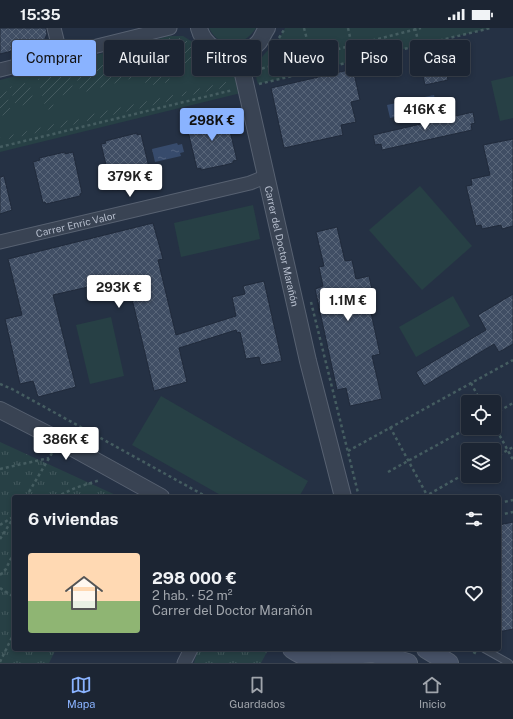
<!DOCTYPE html>
<html lang="es">
<meta charset="utf-8">
<style>
:root{--surface:#1c2533;--page:#252d3b;--text:#f1f3f6;--muted:#a0a5ac;--line:#3a424e;--accent:#8ab3ff}
body{margin:0;font-family:"Public Sans",sans-serif;background:var(--page);color:var(--text);height:100vh;display:flex;flex-direction:column;font-size:15px;white-space:nowrap}
*{box-sizing:border-box;margin:0}
p{font-size:13px;color:var(--muted)}
.icon{flex:none;width:22px;height:22px;fill:none;stroke:currentColor;stroke-width:2;stroke-linecap:round;stroke-linejoin:round}
.map{position:relative;flex:1;overflow:hidden}
.panel{position:absolute;left:12px;top:467px;width:489px;height:156px;display:flex;flex-direction:column;background:var(--surface);border-radius:4px;box-shadow:0 2px 6px #0003,0 0 0 1px var(--line)}
.panel>*{flex:none}
.banner{position:absolute;left:12px;top:12px;width:489px;height:36px;display:flex;gap:8px}
.buttons{position:absolute;left:461px;top:367px;display:grid;gap:8px}
.buttons a{display:grid;place-items:center;width:40px;height:40px;border-radius:4px;background:var(--surface);box-shadow:0 2px 6px #0003,0 0 0 1px var(--line);font-size:20px}
.price{position:absolute;translate:-50% -34px;padding:0 9px;border-radius:4px;background:#fff;color:#222;font-size:13px;line-height:26px;filter:drop-shadow(0 1px 2px #0008)}
.price::after{content:'';position:absolute;left:50%;top:24px;width:12px;height:9px;margin-left:-6px;background:inherit;clip-path:polygon(0 0,100% 0,50% 100%)}
.price.current{background:var(--accent);color:#111}
ul{padding:0;list-style:none}
li{display:flex;align-items:center;gap:12px;height:100px;padding:0 16px}
li+li{border-top:1px solid var(--line)}
li span{display:grid;place-items:center;flex:none;width:112px;height:80px;border-radius:4px;color:#555}
li>.icon{margin-inline-start:auto}
span .icon{width:48px;height:48px;fill:#fffc;stroke-width:1}
li b{font-size:17px}
h2{display:flex;justify-content:space-between;align-items:center;height:48px;padding:0 16px;font-size:17px}
.tag{padding:0 14px;border-radius:4px;background:var(--surface);box-shadow:0 2px 6px #0003,0 0 0 1px var(--line);font-size:14px;line-height:36px}
.tag.current{background:var(--accent);color:#111}
.status{display:flex;justify-content:space-between;align-items:center;height:28px;padding:0 20px;background:var(--surface);direction:ltr}
.status svg{height:11px;fill:currentColor}
.tab-bar{display:flex;justify-content:space-around;align-items:center;height:56px;border-top:1px solid var(--line);background:var(--surface);font-size:11px;color:var(--muted)}
.tab-bar a{display:grid;justify-items:center;gap:2px}
.tab-bar .current{color:var(--accent)}
.map>svg:first-child{display:block}
.grass{fill:url(#grass-tufts)}
.park{fill:#274045}
.garden{fill:url(#garden-furrows)}
.water{fill:url(#water-ripples)}
.building{fill:url(#building-cross-hatch);stroke:#202a3b}
.lines{fill:none;stroke-linecap:round;stroke-linejoin:round}
.service-casing{stroke:#576171;stroke-width:8}
.minor-casing{stroke:#576171;stroke-width:15}
.tertiary-casing{stroke:#576171;stroke-width:18}
.secondary-casing{stroke:#576171;stroke-width:20}
.path{stroke:#455d61;stroke-width:2.5;stroke-dasharray:3 3;stroke-linecap:butt}
.service{stroke:#394353;stroke-width:6}
.minor{stroke:#394353;stroke-width:13}
.tertiary{stroke:#394353;stroke-width:16}
.secondary{stroke:#475267;stroke-width:18}
.labels{text-anchor:middle;stroke-width:4;stroke-linejoin:round;paint-order:stroke}
.street-label{font-size:10px;fill:#b6becd;stroke:#1e2839}
</style>
<div class="status"><b>15:35</b><svg viewBox="0 0 49 12"><path d="M0 12V9h3v3zM5 12V6h3v6zM10 12V3h3v9zM15 12V0h3v12zM26 1h20v11H26zM47 4h2v5h-2z"/></svg></div>
<div class="map">
<svg width="513" height="635" viewBox="0 0 513 635">
<defs>
<pattern id="grass-tufts" width="24" height="20" patternUnits="userSpaceOnUse"><rect width="24" height="20" fill="#274045"/><path d="M3 7l-1-3M5 7V3M7 7l1-3M15 17l-1-3M17 17v-4M19 17l1-3" fill="none" stroke="#445a5f"/></pattern>
<pattern id="garden-furrows" width="10" height="10" patternUnits="userSpaceOnUse"><rect width="10" height="10" fill="#274045"/><path d="M-1 1l2-2M0 10L10 0M9 11l2-2" fill="none" stroke="#445a5f"/></pattern>
<pattern id="water-ripples" width="26" height="14" patternUnits="userSpaceOnUse"><rect width="26" height="14" fill="#374b6c"/><path d="M2 4q2-2 4 0t4 0M15 11q2-2 4 0t4 0" fill="none" stroke="#526380"/></pattern>
<pattern id="building-cross-hatch" width="8" height="8" patternUnits="userSpaceOnUse"><rect width="8" height="8" fill="#404e64"/><path d="M0 0l8 8M0 8l8-8" fill="none" stroke="#596679"/></pattern>
</defs>
<rect width="100%" height="100%" fill="#253144"/>
<g class="grass">
<path d="M0 414 120 469H14V621H56L49 635H0Z"/>
<path d="M198 621H267L268 622 261 635H194Z"/>
</g>
<g class="park">
<path d="M209 0H256C244 19 220 22 209 0Z"/>
<path d="M285 0H491L258 56C256 50 254 41 258 35 265 22 279 15 285 0Z"/>
<path d="M169 8H183L233 39 241 65 0 124V52Z"/>
<path d="M513 48V90L500 93 491 53Z"/>
<path d="M420 158 472 218 422 262 369 202Z"/>
<path d="M253 177 260 211 181 229 174 195Z"/>
<path d="M453 268 470 298 416 329 399 299Z"/>
<path d="M111 289 124 348 90 356 76 297Z"/>
<path d="M161 368 308 453 299 469H224L132 417Z"/>
</g>
<g class="garden">
<path d="M168 10H181L218 30 174 38Z"/>
<path d="M164 21 170 54 146 58 140 25Z"/>
<path d="M127 29 133 50 81 65 75 44Z"/>
<path d="M69 44 74 64 52 70 54 80 46 82 38 51Z"/>
<path d="M29 54 34 74 16 79 10 59Z"/>
<path d="M226 54 227 59 182 69 181 65Z"/>
<path d="M6 61 11 85 0 88V62Z"/>
<path d="M173 67 174 72 87 93 85 88Z"/>
<path d="M78 90 80 95 0 113V110Z"/>
</g>
<g class="water">
<path d="M434 67 437 80 390 90 387 77Z"/>
<path d="M177 115 178 117 182 116 184 124 180 125 181 128 155 134 152 121Z"/>
</g>
<g class="building">
<path d="M0 0H46L47 6 43 15 0 26Z"/>
<path d="M443 30 448 52 425 57 420 35Z"/>
<path d="M353 41 360 72 351 74 356 94 341 97 343 107 284 120 271 60Z"/>
<path d="M473 84 475 95 471 96 472 102 382 122 381 116 375 117 373 107Z"/>
<path d="M221 85 222 87 226 86 237 132 233 133V135L225 137 201 142V140L197 141 186 95 190 94V92Z"/>
<path d="M137 105V107L141 106 152 152 148 153V155L117 162V161L112 162 101 116 106 115 105 113Z"/>
<path d="M513 111V198L502 201 501 197 482 201 481 197 476 198 466 158 472 157 471 151 490 147 483 117Z"/>
<path d="M65 124V126L73 124 82 165 80 166V168L46 176 45 174 43 175 33 134 40 132 39 130Z"/>
<path d="M4 148 12 182 0 186V149Z"/>
<path d="M153 195 163 231 158 232 176 307 236 288 232 269 245 266 243 258 264 253 282 333 261 337 259 329 246 331 240 304 237 305 236 302 179 320 187 354 154 363 127 250 53 267 76 359 38 369 33 353 20 356 5 291 22 287 8 231Z"/>
<path d="M337 199 345 233 352 232 356 251 369 248 376 279 370 280 380 326 372 328 382 371 350 378 346 360 337 362 315 261 323 258 319 239 324 238 316 204Z"/>
<path d="M513 266V316L499 324 494 316 424 358 416 344 486 302 478 287Z"/>
<path d="M513 494V601L499 604V497Z"/>
</g>
<g class="lines">
<defs>
<path id="service" d="M484 621 509 635"/>
<g id="minor">
<path d="M54 0 61 28"/>
<path d="M0 42 170 0"/>
<path id="s1" d="M0 214 250 155 267 148"/>
<path d="M184 635 191 621"/>
</g>
<g id="tertiary">
<path d="M199 0C200 4 202 8 204 11 216 28 246 30 259 14 262 10 264 4 267 0"/>
<path id="s2" d="M238 24 308 333 343 469"/>
<path d="M0 382 51 408 161 469"/>
</g>
<g id="secondary">
<path d="M292 621C310 634 331 633 349 623"/>
<path d="M426 621 449 635"/>
<path d="M339 628 373 625 408 635"/>
</g>
</defs>
<use href="#service" class="service-casing"/>
<use href="#minor" class="minor-casing"/>
<use href="#tertiary" class="tertiary-casing"/>
<use href="#secondary" class="secondary-casing"/>
<g class="path">
<path d="M304 0 315 42"/>
<path d="M348 0 352 18"/>
<path d="M415 0 419 17"/>
<path d="M279 10 285 0"/>
<path d="M330 23 333 38"/>
<path d="M256 42 421 0"/>
<path d="M259 56 491 0"/>
<path d="M0 119 233 62"/>
<path d="M311 274 359 469"/>
<path d="M471 355 481 374"/>
<path d="M0 356 12 361 207 469"/>
<path d="M494 386 513 375"/>
<path d="M494 397 513 432"/>
<path d="M390 399 428 469"/>
<path d="M348 423 513 332"/>
<path d="M494 430 513 419"/>
<path d="M0 441 49 430"/>
<path d="M388 444 468 400"/>
<path d="M26 469 52 425"/>
<path d="M56 469 75 460 100 452"/>
<path d="M424 469 468 444"/>
<path d="M499 475 513 472"/>
<path d="M499 487 513 484"/>
<path d="M0 497 13 489"/>
<path d="M0 511 14 489"/>
<path d="M0 547 6 541 14 524"/>
<path d="M0 560 14 569"/>
<path d="M468 621 477 626"/>
<path d="M0 634 14 605"/>
</g>
<use href="#service" class="service"/>
<use href="#minor" class="minor"/>
<use href="#tertiary" class="tertiary"/>
<use href="#secondary" class="secondary"/>
</g>
<g class="labels">
<g class="street-label">
<text dy="4" stroke="none"><textPath href="#s1" startOffset="78">Carrer Enric Valor</textPath></text>
<text dy="4" stroke="none"><textPath href="#s2" startOffset="199">Carrer del Doctor Marañón</textPath></text>
</g>
</g>
</svg>
<div class="buttons">
<a><svg class="icon" aria-label="locate" viewBox="0 0 24 24"><circle cx="12" cy="12" r="6"/><path d="M12 2v4M12 18v4M2 12h4M18 12h4"/></svg></a>
<a><svg class="icon" aria-label="layers" viewBox="0 0 24 24"><path d="M12 4l9 5-9 5-9-5zM3 14l9 5 9-5"/></svg></a>
</div>
<b class="price" style="left:425px;top:103px">416K €</b>
<b class="price current" style="left:212px;top:114px">298K €</b>
<b class="price" style="left:130px;top:170px">379K €</b>
<b class="price" style="left:119px;top:281px">293K €</b>
<b class="price" style="left:348px;top:294px">1.1M €</b>
<b class="price" style="left:66px;top:433px">386K €</b>
<div class="banner">
<a class="tag current">Comprar</a>
<a class="tag">Alquilar</a>
<a class="tag">Filtros</a>
<a class="tag">Nuevo</a>
<a class="tag">Piso</a>
<a class="tag">Casa</a>
</div>
<section class="panel">
<h2>6 viviendas<svg class="icon" aria-label="filters" viewBox="0 0 24 24"><path d="M4 7h16M4 17h16"/><circle cx="9" cy="7" r="2"/><circle cx="15" cy="17" r="2"/></svg></h2>
<ul>
<li><span style="background:linear-gradient(#ffd9b3 60%,#8fb573 0)"><svg class="icon" aria-label="home" viewBox="0 0 24 24"><path d="M3 11l9-7 9 7M6 9v11h12V9"/></svg></span><div><b>298 000 €</b><p>2 hab. · 52 m²</p><p>Carrer del Doctor Marañón</p></div><svg class="icon" aria-label="heart" viewBox="0 0 24 24"><path d="M12 20l-8-8c-3-5 5-10 8-4 3-6 11-1 8 4z"/></svg></li>
</ul>
</section>
</div>
<nav class="tab-bar">
<a class="current"><svg class="icon" aria-label="map" viewBox="0 0 24 24"><path d="M3 6l6-2 6 2 6-2v14l-6 2-6-2-6 2zM9 4v14M15 6v14"/></svg>Mapa</a>
<a><svg class="icon" aria-label="saved" viewBox="0 0 24 24"><path d="M7 4h10v16l-5-4-5 4z"/></svg>Guardados</a>
<a><svg class="icon" aria-label="home" viewBox="0 0 24 24"><path d="M3 11l9-7 9 7M6 9v11h12V9"/></svg>Inicio</a>
</nav>
